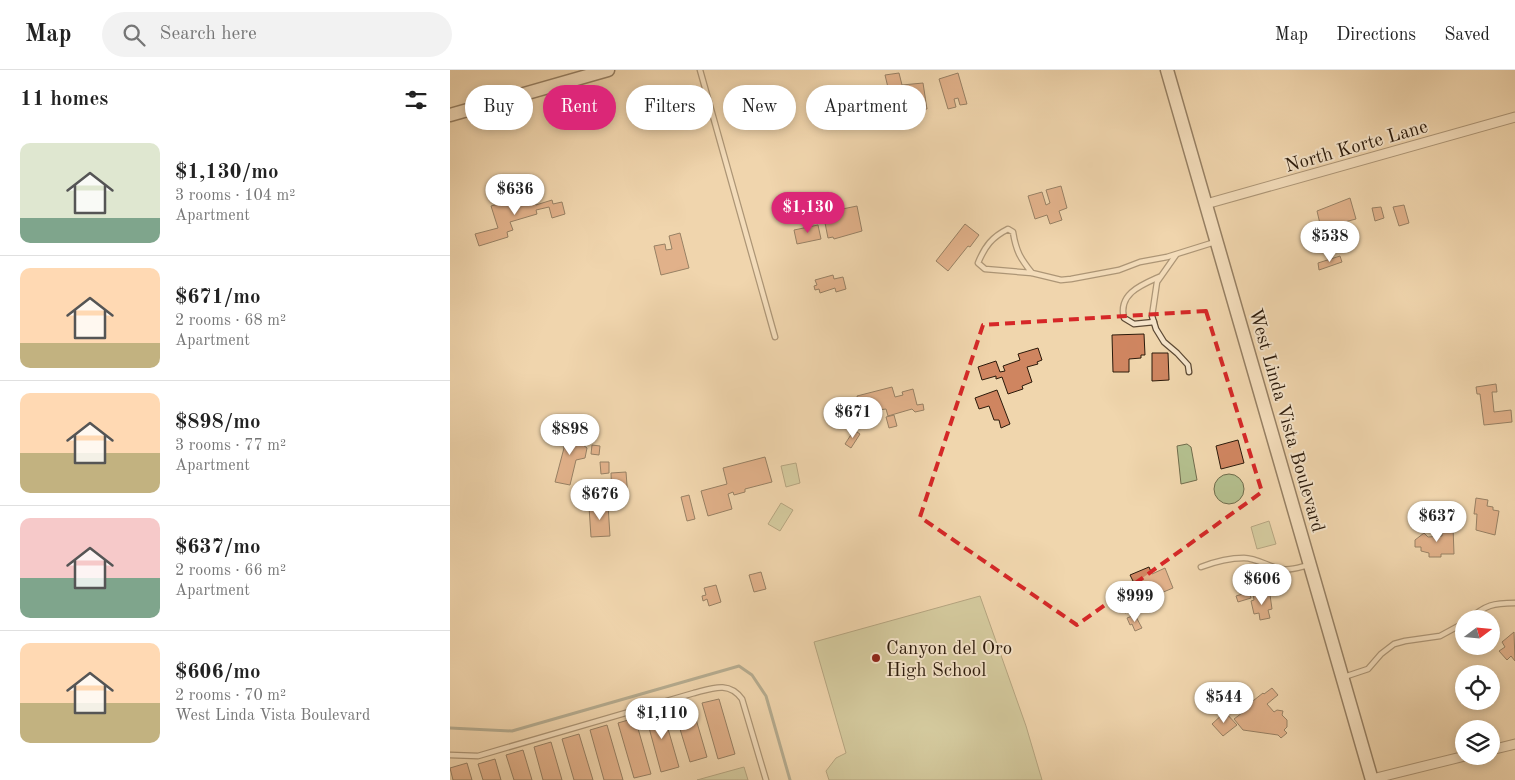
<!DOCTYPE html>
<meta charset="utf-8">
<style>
:root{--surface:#fff;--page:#f2f2f2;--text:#222;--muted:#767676;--line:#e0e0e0;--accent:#db2777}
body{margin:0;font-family:"Old Standard TT",serif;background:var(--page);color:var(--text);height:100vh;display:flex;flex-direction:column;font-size:19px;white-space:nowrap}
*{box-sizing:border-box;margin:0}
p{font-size:16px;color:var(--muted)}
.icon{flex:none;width:28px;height:28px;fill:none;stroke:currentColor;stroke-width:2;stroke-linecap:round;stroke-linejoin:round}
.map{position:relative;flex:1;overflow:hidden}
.side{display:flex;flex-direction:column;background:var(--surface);width:450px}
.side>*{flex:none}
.guide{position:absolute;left:15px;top:15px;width:475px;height:45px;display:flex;gap:10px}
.needle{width:32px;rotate:74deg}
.buttons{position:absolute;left:1005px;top:540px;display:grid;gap:10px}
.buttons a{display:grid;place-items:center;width:45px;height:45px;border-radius:50%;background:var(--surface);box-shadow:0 2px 8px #0003;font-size:25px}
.price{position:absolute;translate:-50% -42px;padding:0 11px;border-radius:18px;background:#fff;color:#222;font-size:16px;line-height:32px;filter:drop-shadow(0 1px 2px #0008)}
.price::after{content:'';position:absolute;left:50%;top:30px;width:15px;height:11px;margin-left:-8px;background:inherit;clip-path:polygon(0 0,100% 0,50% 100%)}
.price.selected{background:var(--accent);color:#fff}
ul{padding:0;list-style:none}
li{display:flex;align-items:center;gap:15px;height:125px;padding:0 20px}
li+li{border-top:1px solid var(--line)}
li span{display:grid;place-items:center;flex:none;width:140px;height:100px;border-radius:10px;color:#555}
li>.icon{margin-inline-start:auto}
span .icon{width:60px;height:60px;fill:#fffc;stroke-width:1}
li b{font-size:21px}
h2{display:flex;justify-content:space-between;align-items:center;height:60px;padding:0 20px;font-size:21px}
.chip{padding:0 18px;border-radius:22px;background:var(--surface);box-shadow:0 2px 8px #0003;font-size:18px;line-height:45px}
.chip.selected{background:var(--accent);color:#fff}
header{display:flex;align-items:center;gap:30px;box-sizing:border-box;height:70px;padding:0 25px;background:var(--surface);border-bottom:1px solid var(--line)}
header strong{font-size:24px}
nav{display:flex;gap:28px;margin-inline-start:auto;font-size:18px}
.search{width:350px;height:45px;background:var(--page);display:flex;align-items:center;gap:12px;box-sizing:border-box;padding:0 18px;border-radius:28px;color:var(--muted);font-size:19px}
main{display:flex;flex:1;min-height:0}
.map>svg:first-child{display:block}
.green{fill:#b4bf8e;stroke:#706c4c}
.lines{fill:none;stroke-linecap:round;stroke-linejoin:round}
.stream{stroke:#6e796a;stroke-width:3}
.building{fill:#cf8560;stroke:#2b1a0b}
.lane-casing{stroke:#5c4934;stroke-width:7}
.street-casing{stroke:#5c4934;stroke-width:11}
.secondary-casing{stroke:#2b1a0b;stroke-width:15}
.lane{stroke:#f5e4ca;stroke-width:4.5}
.street{stroke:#f5e4ca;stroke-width:9}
.secondary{stroke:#f5e4ca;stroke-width:12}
.marked{fill:none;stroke:#d62828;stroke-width:4;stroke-dasharray:10 6;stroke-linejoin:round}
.poi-dot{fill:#8f2418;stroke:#f5e4ca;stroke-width:2}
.labels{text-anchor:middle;stroke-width:4;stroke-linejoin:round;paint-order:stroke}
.street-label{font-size:19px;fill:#2b1a0b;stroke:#f5e4ca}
.poi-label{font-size:19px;fill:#2b1a0b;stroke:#f5e4ca;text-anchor:start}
</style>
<header>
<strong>Map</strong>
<div class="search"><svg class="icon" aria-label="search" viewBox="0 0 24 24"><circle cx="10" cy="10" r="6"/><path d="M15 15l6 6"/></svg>Search here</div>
<nav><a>Map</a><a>Directions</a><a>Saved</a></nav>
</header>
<main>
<section class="side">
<h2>11 homes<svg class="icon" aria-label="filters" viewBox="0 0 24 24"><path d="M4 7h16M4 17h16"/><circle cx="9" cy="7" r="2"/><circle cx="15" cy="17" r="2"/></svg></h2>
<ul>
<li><span style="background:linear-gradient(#dfe7d0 75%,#7fa58c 0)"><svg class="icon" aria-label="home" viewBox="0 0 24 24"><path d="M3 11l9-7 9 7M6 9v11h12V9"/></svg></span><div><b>$1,130/mo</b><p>3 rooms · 104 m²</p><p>Apartment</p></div></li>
<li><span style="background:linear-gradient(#ffd9b3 75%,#c2b280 0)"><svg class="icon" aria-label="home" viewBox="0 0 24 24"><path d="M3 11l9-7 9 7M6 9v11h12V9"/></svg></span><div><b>$671/mo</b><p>2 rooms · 68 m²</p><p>Apartment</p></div></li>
<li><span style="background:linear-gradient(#ffd9b3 60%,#c2b280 0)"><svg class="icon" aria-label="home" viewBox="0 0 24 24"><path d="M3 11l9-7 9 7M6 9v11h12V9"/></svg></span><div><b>$898/mo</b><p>3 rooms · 77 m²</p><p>Apartment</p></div></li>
<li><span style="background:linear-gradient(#f6c9c9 60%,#7fa58c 0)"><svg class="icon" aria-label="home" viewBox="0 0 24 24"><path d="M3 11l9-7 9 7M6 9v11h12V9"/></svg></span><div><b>$637/mo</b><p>2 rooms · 66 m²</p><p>Apartment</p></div></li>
<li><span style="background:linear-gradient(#ffd9b3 60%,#c2b280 0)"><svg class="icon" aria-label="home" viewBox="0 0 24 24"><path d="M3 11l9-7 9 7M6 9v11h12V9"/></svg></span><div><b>$606/mo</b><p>2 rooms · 70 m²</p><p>West Linda Vista Boulevard</p></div></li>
</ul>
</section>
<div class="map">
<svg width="1065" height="710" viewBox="0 0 1065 710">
<rect width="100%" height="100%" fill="#f0d6ad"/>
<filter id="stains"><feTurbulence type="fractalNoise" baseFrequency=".004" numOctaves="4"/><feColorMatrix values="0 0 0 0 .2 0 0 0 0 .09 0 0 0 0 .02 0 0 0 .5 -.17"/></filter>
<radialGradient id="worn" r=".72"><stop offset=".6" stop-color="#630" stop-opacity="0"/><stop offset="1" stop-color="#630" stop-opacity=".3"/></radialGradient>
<g class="green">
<path d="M737 374 741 377 747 410 731 414 727 376Z"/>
<path d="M346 393 350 413 336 417 331 396Z"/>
<circle cx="779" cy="419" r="15"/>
<path d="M331 433 343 440 330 461 318 454Z"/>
<path d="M819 451 826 474 807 479 801 457Z"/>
<path d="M530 526 576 656 592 710H379L376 701 386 688 396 683 364 572Z"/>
<path d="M294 697 298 710H247Z"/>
</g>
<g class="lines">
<path class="stream" d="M0 658 62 661 289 596 302 605 316 626 340 710"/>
</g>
<g class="building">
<path d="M449 3 452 15 473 13 477 39 450 43 447 30H441L435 5Z"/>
<path d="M508 3 517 34 510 35 508 28 504 29 506 37 498 39 489 9Z"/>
<path d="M611 116 617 138 609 141 612 150 600 154 597 145 585 149 578 126 592 122 596 135 600 133 596 120Z"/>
<path d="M83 125 86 135 102 130 103 134 112 132 115 144 102 148 99 137 86 140 87 144 60 152 63 160 57 162 58 167 29 176 25 164 48 158 41 136 59 131 58 129 66 126V129Z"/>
<path d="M900 128 906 149 871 158 867 141Z"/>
<path d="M954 135 959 153 949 156 943 137Z"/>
<path d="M407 136 412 161 384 169 383 167 378 168 373 143Z"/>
<path d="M931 137 934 148 925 151 922 138Z"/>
<path d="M515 154 529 165 520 177 518 176 498 201 486 191Z"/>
<path d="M368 155 371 169 347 174 344 160Z"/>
<path d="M230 163 239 198 211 205 204 176 215 174 216 180 222 179 219 166Z"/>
<path d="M890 186 892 192 869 200 868 193Z"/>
<path d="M383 205 384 209 393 207 396 219 386 222 385 218 370 223 369 219 365 220 364 216 367 215 365 210Z"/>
<path d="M694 264 695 285H691V288L679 289V302H663L662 265Z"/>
<path d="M588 278 592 290 587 292 588 294 577 297 582 312 572 316 573 319 558 324 552 307 546 309V306L532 310 528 297 546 291 550 302 555 301 553 296 570 290 568 284Z"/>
<path d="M702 283H718L719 310 702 311Z"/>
<path d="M1046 314 1047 322H1042L1044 342 1061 340 1062 352 1034 355 1030 324H1027L1026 317Z"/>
<path d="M442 317 445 327 453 325 452 322 463 319 467 335 473 334 474 340 465 342 462 339 438 346 436 339 429 340 428 334 410 339 407 326Z"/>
<path d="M547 320 560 354 551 358 549 350H544L539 336 529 339 525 328Z"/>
<path d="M444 345 447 356 439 358 436 347Z"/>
<path d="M124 358 128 371 137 378 135 388 126 390 120 415 105 412 114 378 109 362Z"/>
<path d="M404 360 410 364 401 378 395 374Z"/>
<path d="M788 370 794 393 771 399 766 376Z"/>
<path d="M142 375 150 376 149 385 141 384Z"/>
<path d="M315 387 322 412 295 419V422L284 425 283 422 278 424 282 439 258 446 251 421 277 414 273 398Z"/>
<path d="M150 392H159V403L151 404Z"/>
<path d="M176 402 178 428 162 429 161 403Z"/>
<path d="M239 425 245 449 237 451 231 427Z"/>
<path d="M1026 428 1038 430 1037 436 1043 437V440L1049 441 1045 465 1026 460 1027 444H1024Z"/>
<path d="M158 435 160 466 141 467 139 437Z"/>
<path d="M992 457H1003L1004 484H991V487H979V483L971 481V477H965V470L974 463 978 467 992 466Z"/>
<path d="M699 497 702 504 715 498 723 518 711 523V526L703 530 701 526 689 531 691 537 675 543 669 528 673 526 671 521 685 515 680 505Z"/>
<path d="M311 502 316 519 304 522 299 505Z"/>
<path d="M266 515 271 532 259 536 257 529 253 531 252 526 256 525 254 518Z"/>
<path d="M799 522 801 528 788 532 786 526Z"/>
<path d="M810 522 811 527 820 525 822 539 818 540 820 548 810 550 809 543 804 544 801 531 804 530 803 524Z"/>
<path d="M685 545 692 558 685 561 682 554 680 555 677 548Z"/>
<path d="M1064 562 1065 591 1061 586 1057 590 1049 581 1055 577 1052 572Z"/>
<path d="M822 618 828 625 817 634 824 642 827 640 833 641 832 645 837 650V657L834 660 837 663 831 668 828 665 793 660 784 649 796 640 794 638 813 623 814 624Z"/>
<path d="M269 629 285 684 268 689 252 633Z"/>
<path d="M241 632 257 687 240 692 223 636Z"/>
<path d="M212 638 229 697 211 702 195 643Z"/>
<path d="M775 642 787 655 773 666 762 654Z"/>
<path d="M185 648 201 704 184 708 168 653Z"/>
<path d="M157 655 173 710H154L140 660Z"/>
<path d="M129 664 143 710H124L112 669Z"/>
<path d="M101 672 112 710H93L84 677Z"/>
<path d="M73 680 82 710H64L56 685Z"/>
<path d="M45 689 51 710H33L28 694Z"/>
<path d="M17 693 22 710H3L0 698Z"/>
</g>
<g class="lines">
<defs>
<g id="lane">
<path d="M250 0 325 267"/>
<path d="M726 185 707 212 702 246 706 259 714 272 727 283 738 295 739 302"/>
<path d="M582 203C570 188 566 181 563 162L558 159C542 167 535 176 528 193L535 199 582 203 611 210 621 209 669 200 690 192 717 187 765 172"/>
<path d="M704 252 684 254 674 248C668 224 691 215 709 207"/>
<path d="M751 497C764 492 779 488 794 488 807 488 819 497 831 499 841 501 850 497 859 495"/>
<path d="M1019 549C1036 535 1043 533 1065 533"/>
<path d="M894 607 918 599 931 584 944 574 955 571 990 566 1014 553"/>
<path d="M0 685 28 686 244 623C263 618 279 611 292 629L316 710"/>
</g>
<g id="street">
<path d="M756 134 1065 47"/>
<path d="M1041 680 1065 674"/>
<path d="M922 709 1015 686"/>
</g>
<g id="secondary">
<path d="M717 0 922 710"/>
<path d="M0 45 158 0"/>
</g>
</defs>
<use href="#lane" class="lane-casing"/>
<use href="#street" class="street-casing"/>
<use href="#secondary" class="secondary-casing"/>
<use href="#lane" class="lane"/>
<use href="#street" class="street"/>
<use href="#secondary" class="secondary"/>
</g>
<path d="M0 0H1065V710H0ZM756 241 812 422 627 555 470 447 533 255Z" fill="#f0d6ad" fill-opacity=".55" fill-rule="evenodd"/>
<path class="marked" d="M756 241 812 422 627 555 470 447 533 255Z"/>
<circle class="poi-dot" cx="426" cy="588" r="5"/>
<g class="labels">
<g class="street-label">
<text transform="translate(906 75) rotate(-16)" y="7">North Korte Lane</text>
<text transform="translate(838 350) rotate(74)" y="7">West Linda Vista Boulevard</text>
</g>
<g class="poi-label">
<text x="436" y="584">Canyon del Oro<tspan x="436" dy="22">High School</tspan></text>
</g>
</g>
<rect width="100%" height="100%" filter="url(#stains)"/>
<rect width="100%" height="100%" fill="url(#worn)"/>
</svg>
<div class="buttons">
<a><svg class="needle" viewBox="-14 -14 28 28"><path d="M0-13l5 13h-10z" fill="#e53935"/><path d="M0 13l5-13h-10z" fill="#767676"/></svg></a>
<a><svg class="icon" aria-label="locate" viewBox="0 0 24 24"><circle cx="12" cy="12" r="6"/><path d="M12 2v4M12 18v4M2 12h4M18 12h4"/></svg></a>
<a><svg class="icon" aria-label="layers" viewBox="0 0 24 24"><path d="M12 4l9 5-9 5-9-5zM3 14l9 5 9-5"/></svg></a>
</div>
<b class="price" style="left:65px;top:146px">$636</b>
<b class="price selected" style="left:358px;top:164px">$1,130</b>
<b class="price" style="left:880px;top:193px">$538</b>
<b class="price" style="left:403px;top:369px">$671</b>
<b class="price" style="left:120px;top:386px">$898</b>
<b class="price" style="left:150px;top:451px">$676</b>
<b class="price" style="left:987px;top:473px">$637</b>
<b class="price" style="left:812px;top:536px">$606</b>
<b class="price" style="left:685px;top:553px">$999</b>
<b class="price" style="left:774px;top:654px">$544</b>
<b class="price" style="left:212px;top:670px">$1,110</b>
<div class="guide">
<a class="chip">Buy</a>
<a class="chip selected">Rent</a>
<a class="chip">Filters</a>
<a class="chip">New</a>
<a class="chip">Apartment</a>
</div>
</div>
</main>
